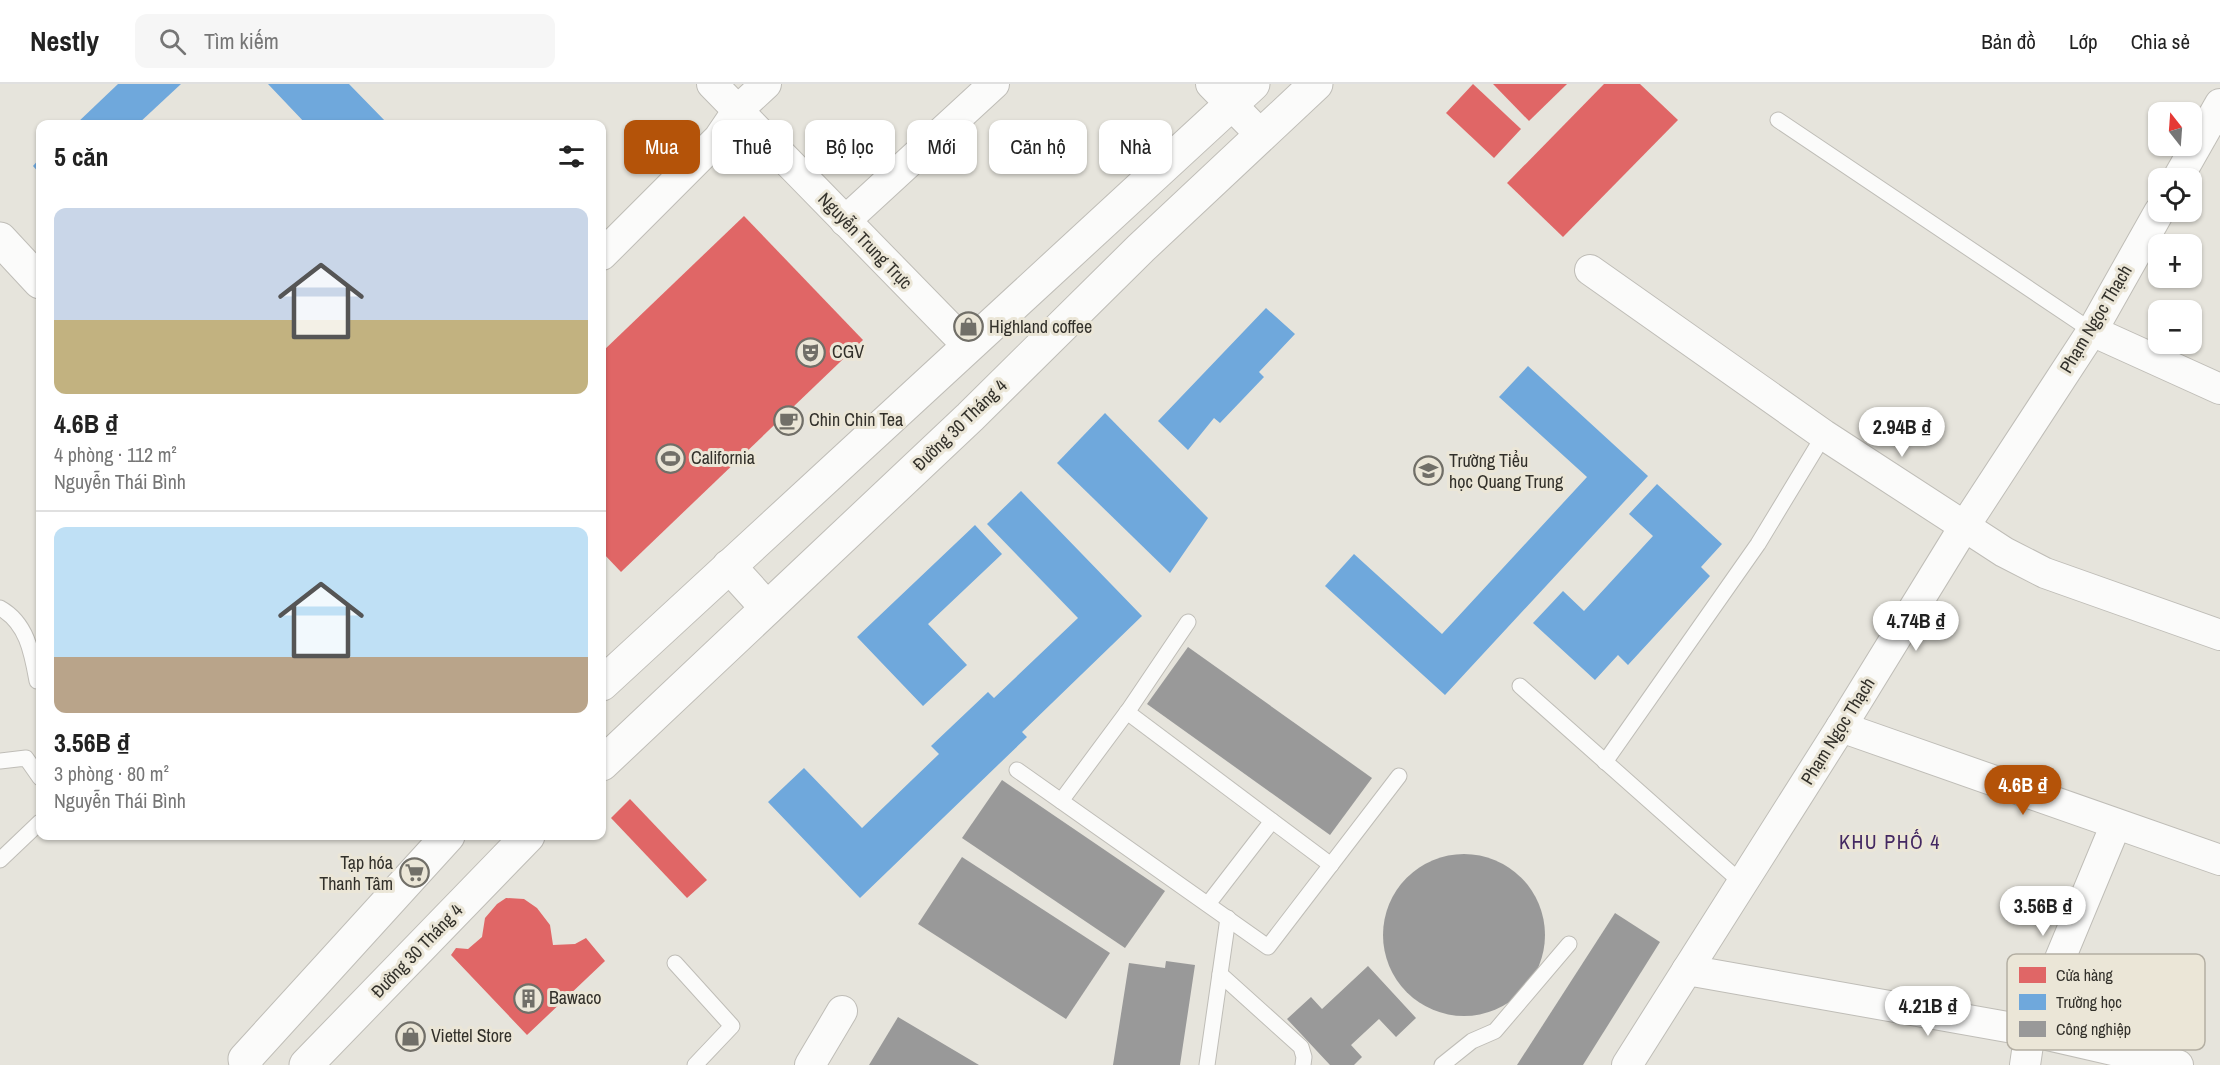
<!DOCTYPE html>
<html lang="vi">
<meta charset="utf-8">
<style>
:root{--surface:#fff;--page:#f6f6f6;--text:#222;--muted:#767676;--line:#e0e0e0;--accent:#b45309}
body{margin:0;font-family:"Archivo Narrow",sans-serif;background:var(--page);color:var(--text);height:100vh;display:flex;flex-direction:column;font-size:22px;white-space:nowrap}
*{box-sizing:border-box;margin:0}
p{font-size:20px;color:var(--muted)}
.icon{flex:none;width:33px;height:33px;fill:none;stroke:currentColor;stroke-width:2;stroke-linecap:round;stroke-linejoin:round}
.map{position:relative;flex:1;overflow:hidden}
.sheet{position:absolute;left:36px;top:36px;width:570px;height:720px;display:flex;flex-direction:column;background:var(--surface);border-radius:12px;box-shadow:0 2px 4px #0004}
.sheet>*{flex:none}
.banner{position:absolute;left:624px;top:36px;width:570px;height:54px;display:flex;gap:12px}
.needle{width:39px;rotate:343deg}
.fabs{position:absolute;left:2148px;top:18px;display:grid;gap:12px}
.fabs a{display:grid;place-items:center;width:54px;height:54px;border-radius:12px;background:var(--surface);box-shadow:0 2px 4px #0004;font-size:30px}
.price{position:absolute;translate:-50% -51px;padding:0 14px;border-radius:21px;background:#fff;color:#222;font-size:20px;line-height:39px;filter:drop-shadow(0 2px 3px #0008)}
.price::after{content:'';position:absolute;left:50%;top:36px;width:18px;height:14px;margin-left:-9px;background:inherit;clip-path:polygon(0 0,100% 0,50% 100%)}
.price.on{background:var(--accent);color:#fff}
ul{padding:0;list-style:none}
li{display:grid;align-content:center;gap:12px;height:318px;padding:0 18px}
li+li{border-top:2px solid var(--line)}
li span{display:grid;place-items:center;height:186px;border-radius:12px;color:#555}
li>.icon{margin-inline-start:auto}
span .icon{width:108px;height:108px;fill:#fffc;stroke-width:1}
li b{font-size:26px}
h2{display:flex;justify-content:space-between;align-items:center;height:72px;padding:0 18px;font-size:26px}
.tag{padding:0 21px;border-radius:12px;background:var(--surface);box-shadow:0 2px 4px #0004;font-size:21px;line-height:54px}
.tag.on{background:var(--accent);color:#fff}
header{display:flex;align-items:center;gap:36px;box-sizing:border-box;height:84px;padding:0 30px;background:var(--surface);border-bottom:2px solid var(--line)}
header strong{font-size:28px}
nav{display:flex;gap:33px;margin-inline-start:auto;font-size:21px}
.search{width:420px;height:54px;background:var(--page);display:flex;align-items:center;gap:15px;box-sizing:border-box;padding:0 21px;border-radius:12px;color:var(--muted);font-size:22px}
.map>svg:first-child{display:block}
.shops{fill:#e06666}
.schools{fill:#6fa8dc}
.industry{fill:#999}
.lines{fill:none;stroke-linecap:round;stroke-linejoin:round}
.service-casing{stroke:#bfbdb7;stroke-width:17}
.minor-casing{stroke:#bfbdb7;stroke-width:32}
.tertiary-casing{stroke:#bfbdb7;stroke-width:35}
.primary-casing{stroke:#bfbdb7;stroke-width:35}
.service{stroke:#fbfbfa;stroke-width:15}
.minor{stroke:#fbfbfa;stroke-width:30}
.tertiary{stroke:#fbfbfa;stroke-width:33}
.primary{stroke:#fbfbfa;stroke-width:33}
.labels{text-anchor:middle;stroke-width:6;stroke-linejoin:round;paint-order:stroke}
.street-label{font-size:18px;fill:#32302a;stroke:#ebe6d7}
.poi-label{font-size:18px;fill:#32302a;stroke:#ebe6d7;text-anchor:start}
.neighbourhood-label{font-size:20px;letter-spacing:1.5px;fill:#432862;stroke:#ebe6d7}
.key{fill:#ebe6d7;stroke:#b4afa3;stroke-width:1.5}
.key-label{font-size:16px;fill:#32302a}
</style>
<header>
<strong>Nestly</strong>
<div class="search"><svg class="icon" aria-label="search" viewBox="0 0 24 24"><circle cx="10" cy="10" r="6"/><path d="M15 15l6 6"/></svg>Tìm kiếm</div>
<nav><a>Bản đồ</a><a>Lớp</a><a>Chia sẻ</a></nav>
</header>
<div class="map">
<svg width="2220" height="981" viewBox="0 0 2220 981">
<rect width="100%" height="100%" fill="#e6e4dc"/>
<g class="shops">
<path d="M1473 0 1521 45 1494 74 1446 29Z"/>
<path d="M1493 0H1567L1529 37Z"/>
<path d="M1604 0H1640L1678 36 1563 153 1507 99Z"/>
<path d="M744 132 863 256 621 488 602 468V268Z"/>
<path d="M630 715 707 796 687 814 611 734Z"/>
<path d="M506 814 524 815 537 824 550 841 553 861 575 860 586 854 605 877 527 951 451 871 456 864 468 865 482 853 485 834 497 820Z"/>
</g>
<g class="schools">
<path d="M118 0H181L138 40H76Z"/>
<path d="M268 0H349L388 40H330L327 37 323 40H306Z"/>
<path d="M40 74V90L33 82Z"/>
<path d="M1266 224 1295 250 1259 288 1264 293 1220 339 1214 334 1188 366 1158 337Z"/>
<path d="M1528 282 1648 392 1445 611 1325 502 1354 470 1442 550 1587 393 1499 313Z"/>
<path d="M1105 329 1208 434 1170 489 1057 379Z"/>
<path d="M1657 400 1722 460 1701 483 1710 492 1628 581 1618 571 1595 596 1533 539 1563 507 1584 527 1653 452 1629 430Z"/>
<path d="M1021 407 1142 532 1022 648 1027 653 860 814 768 718 804 684 862 744 939 670 931 662 988 608 994 614 1078 534 987 440Z"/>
<path d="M975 441 1002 470 928 540 967 581 923 622 857 553Z"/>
</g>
<g class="industry">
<path d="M1188 563 1372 694 1330 751 1147 620Z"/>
<path d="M1002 696 1165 807 1125 864 962 754Z"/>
<circle cx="1464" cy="851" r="81"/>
<path d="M962 773 1110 869 1066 935 918 840Z"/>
<path d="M1615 829 1660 858 1583 981H1517Z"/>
<path d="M1166 877 1195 881 1180 981H1113L1129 879 1165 884Z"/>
<path d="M1368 882 1416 934 1396 953 1379 935 1351 961 1362 973 1354 981H1330L1287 935 1311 913 1322 925Z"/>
<path d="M898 933 979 981H869Z"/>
</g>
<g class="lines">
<defs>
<g id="service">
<path d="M1778 36 2092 247"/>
<path d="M0 524C27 539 32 569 37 597"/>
<path d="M1520 602 1742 799"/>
<path d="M1127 628 1331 781"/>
<path d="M0 677 26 674 40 694"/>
<path d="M1605 678 1758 460 1824 351"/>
<path d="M1017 686 1268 863 1399 692"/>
<path d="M1061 717 1130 624 1188 538"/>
<path d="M0 776 40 738"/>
<path d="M1208 820 1272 737"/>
<path d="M675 879 732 942 695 981"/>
<path d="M1220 890 1301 963 1304 973 1303 981"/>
<path d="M1207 981 1228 834"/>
<path d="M1442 981 1472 957 1495 947 1569 860"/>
</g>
<g id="minor">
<path d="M712 0 968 262"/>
<path d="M1211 0 1262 52"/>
<path d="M2178 94 2220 20"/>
<path d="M845 137 994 0"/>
<path d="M602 171 719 54 738 26 766 0"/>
<path d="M1590 186 1824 351 2004 468 2045 489 2220 551"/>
<path d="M2092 247 2220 305"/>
<path d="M1841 643 2220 776"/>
<path d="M1687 886 2030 947 2178 981"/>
<path d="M810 981 842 927"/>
<path d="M1627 981 1841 643 1964 443 2092 247 2159 128"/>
<path d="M2025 981 2030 947 2116 740"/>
</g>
<path id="tertiary" d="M0 155 40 198"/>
<g id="primary">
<path d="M729 482 767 524"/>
<path d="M602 600 1253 0"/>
<path d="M602 680 970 333 1141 164 1316 0"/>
<path d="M246 981 245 975 448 752"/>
<path d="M306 981 528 752"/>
</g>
</defs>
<use href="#service" class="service-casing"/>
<use href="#minor" class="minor-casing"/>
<use href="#tertiary" class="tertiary-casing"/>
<use href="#primary" class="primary-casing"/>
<use href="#service" class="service"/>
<use href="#minor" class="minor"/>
<use href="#tertiary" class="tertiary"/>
<use href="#primary" class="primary"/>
</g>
<defs>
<symbol id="shop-ring" viewBox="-11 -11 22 22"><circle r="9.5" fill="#ebe6d7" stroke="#716f68" stroke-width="1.5"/><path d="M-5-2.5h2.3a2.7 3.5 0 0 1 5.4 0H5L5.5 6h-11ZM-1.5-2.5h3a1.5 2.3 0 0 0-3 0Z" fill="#716f68"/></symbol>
<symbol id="theatre-ring" viewBox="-11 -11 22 22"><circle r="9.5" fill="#ebe6d7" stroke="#716f68" stroke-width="1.5"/><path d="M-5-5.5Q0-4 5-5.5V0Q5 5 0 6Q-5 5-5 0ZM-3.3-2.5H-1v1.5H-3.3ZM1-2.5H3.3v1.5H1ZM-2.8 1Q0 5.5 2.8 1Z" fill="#716f68"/></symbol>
<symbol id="cafe-ring" viewBox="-11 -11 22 22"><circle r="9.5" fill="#ebe6d7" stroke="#716f68" stroke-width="1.5"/><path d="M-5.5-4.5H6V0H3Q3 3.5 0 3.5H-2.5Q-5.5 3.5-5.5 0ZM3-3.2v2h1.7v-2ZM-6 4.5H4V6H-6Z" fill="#716f68"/></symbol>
<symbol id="stadium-ring" viewBox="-11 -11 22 22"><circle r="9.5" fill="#ebe6d7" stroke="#716f68" stroke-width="1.5"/><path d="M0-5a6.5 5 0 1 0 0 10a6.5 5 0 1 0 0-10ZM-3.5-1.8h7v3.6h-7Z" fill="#716f68"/></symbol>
<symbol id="school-ring" viewBox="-11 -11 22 22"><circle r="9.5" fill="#ebe6d7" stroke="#716f68" stroke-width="1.5"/><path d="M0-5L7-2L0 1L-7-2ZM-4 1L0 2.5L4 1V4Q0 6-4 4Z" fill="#716f68"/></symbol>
<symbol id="supermarket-ring" viewBox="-11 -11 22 22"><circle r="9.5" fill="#ebe6d7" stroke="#716f68" stroke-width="1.5"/><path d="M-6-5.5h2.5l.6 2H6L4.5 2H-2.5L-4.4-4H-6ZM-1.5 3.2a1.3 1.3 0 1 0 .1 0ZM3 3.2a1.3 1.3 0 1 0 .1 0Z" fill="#716f68"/></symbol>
<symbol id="building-ring" viewBox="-11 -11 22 22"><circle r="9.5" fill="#ebe6d7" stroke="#716f68" stroke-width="1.5"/><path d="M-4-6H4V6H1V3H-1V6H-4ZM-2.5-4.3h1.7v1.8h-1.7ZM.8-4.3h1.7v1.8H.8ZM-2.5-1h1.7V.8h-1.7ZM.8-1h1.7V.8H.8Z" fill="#716f68"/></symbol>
</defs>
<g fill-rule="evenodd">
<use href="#shop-ring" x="952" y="226" width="33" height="33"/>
<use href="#theatre-ring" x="794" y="252" width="33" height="33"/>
<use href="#cafe-ring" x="772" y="320" width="33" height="33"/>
<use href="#stadium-ring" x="654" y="358" width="33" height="33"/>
<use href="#school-ring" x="1412" y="370" width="33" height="33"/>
<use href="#supermarket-ring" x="398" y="772" width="33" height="33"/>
<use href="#building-ring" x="512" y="898" width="33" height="33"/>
<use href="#shop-ring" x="394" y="936" width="33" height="33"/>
</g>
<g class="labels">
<g class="street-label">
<text transform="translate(865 157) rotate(46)" y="6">Nguyễn Trung Trực</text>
<text transform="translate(2096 235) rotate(-59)" y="6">Phạm Ngọc Thạch</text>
<text transform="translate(960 341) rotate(-44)" y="6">Đường 30 Tháng 4</text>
<text transform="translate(1838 647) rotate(-58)" y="6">Phạm Ngọc Thạch</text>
<text transform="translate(417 867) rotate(-46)" y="6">Đường 30 Tháng 4</text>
</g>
<g class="poi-label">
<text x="989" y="249">Highland coffee</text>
<text x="832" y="274">CGV</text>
<text x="809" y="342">Chin Chin Tea</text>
<text x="691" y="380">California</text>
<text x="1449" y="383">Trường Tiểu<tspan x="1449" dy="21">học Quang Trung</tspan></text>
<text x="393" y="785" text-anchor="end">Tạp hóa<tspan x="393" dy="21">Thanh Tâm</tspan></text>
<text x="549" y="920">Bawaco</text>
<text x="431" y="958">Viettel Store</text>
</g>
<g class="neighbourhood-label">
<text x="1890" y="765">KHU PHỐ 4</text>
</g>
</g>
<rect x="2007" y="870" width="198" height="96" rx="9" class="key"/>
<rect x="2019" y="883" width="27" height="16" fill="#e06666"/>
<rect x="2019" y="910" width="27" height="16" fill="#6fa8dc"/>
<rect x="2019" y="937" width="27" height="16" fill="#999"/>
<g class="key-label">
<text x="2056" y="897">Cửa hàng</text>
<text x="2056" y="924">Trường học</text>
<text x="2056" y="951">Công nghiệp</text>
</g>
</svg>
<div class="fabs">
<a><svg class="needle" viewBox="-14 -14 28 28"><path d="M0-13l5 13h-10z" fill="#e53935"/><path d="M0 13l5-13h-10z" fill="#767676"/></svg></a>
<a><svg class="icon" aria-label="locate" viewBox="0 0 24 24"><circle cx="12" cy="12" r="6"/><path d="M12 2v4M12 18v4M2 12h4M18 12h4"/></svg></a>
<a>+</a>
<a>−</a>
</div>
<b class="price" style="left:1902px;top:374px">2.94B ₫</b>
<b class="price" style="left:1916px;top:568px">4.74B ₫</b>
<b class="price on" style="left:2023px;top:732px">4.6B ₫</b>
<b class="price" style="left:2043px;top:853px">3.56B ₫</b>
<b class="price" style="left:1928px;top:953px">4.21B ₫</b>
<div class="banner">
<a class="tag on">Mua</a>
<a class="tag">Thuê</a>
<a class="tag">Bộ lọc</a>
<a class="tag">Mới</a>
<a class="tag">Căn hộ</a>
<a class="tag">Nhà</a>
</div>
<section class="sheet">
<h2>5 căn<svg class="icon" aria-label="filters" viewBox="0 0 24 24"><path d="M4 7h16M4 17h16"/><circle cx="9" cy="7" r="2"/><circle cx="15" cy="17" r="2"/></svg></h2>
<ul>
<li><span style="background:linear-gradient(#c9d6e8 60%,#c2b280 0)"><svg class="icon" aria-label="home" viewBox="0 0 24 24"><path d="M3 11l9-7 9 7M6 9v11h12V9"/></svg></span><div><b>4.6B ₫</b><p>4 phòng · 112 m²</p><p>Nguyễn Thái Bình</p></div></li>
<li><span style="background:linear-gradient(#bfe0f5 70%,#b9a48a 0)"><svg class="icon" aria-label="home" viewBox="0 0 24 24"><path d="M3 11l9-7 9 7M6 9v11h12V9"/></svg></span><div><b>3.56B ₫</b><p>3 phòng · 80 m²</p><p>Nguyễn Thái Bình</p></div></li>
</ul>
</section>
</div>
